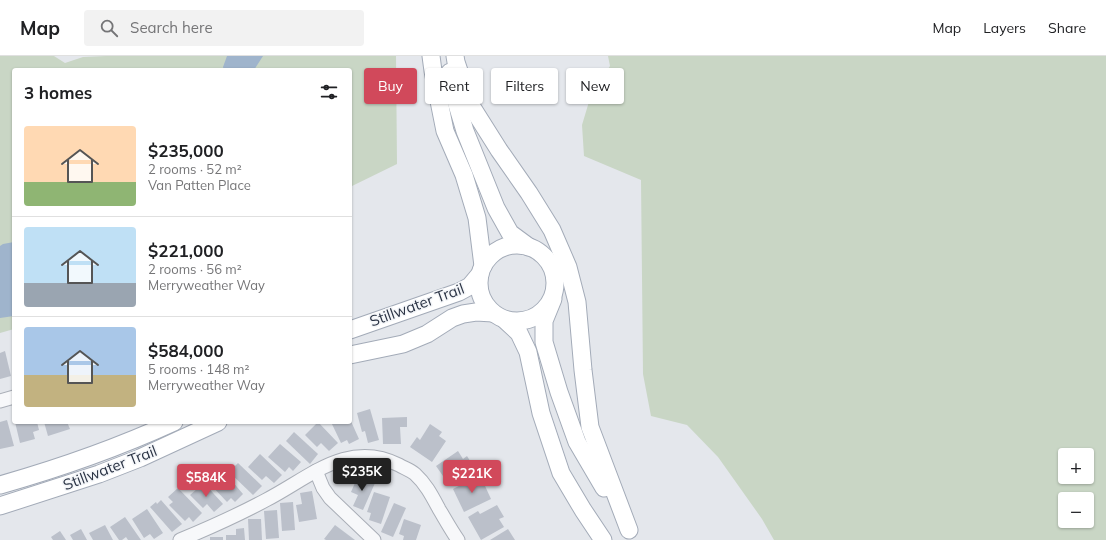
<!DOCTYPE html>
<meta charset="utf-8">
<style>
:root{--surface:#fff;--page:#f2f2f2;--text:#202124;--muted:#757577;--line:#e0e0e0;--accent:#d1495b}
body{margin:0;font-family:Mulish,sans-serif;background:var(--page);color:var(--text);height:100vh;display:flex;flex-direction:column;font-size:15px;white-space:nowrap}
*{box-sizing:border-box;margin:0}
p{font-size:13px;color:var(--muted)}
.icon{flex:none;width:22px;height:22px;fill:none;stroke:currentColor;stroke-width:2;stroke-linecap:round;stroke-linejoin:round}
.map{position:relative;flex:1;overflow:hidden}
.sheet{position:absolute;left:12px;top:12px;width:340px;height:356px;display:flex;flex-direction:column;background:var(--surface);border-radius:4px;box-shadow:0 1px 3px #0004}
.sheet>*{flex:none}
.banner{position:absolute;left:364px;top:12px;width:380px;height:36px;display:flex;gap:8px}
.tools{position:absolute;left:1058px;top:392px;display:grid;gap:8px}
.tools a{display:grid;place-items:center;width:36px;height:36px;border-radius:4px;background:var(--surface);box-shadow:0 1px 3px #0004;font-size:20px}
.price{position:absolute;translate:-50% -34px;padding:0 9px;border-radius:4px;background:var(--accent);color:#fff;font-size:13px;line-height:26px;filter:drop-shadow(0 1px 2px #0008)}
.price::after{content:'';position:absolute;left:50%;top:24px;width:12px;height:9px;margin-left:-6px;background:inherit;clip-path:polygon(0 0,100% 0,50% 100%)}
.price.on{background:#222;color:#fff}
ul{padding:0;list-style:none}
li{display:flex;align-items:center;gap:12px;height:100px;padding:0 12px}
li+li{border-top:1px solid var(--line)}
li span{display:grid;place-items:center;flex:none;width:112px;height:80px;border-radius:4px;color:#555}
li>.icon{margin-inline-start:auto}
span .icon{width:48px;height:48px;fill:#fffc;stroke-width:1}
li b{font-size:17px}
h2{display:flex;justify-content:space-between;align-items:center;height:48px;padding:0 12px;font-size:17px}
.pill{padding:0 14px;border-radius:4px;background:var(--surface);box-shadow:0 1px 3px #0004;font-size:14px;line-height:36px}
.pill.on{background:var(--accent);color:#fff}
header{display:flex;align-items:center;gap:24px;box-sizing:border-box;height:56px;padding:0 20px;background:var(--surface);border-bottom:1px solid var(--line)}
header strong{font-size:19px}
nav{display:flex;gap:22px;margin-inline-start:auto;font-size:14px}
.search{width:280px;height:36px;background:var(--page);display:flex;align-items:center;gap:10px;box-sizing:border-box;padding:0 14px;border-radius:4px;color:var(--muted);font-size:15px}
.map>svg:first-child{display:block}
.green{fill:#c9d6c5;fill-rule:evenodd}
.water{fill:#9fb4cc}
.building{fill:#bbc0ca}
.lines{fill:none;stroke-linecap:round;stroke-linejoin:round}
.minor-casing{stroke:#a9aeb7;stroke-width:15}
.major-casing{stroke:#a3abb8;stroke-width:19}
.minor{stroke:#f7f8fa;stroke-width:13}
.major{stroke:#fff;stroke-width:17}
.labels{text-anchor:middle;stroke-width:3;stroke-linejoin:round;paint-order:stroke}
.street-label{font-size:15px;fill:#2b3445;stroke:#f4f6f9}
</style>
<header>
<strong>Map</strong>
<div class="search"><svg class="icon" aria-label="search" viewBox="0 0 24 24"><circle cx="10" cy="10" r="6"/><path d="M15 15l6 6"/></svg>Search here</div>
<nav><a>Map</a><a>Layers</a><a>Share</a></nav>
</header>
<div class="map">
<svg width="1106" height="484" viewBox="0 0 1106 484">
<rect width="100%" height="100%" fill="#e4e7ec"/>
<g class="green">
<path d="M0 0H54L65 7 83 1 106 0H396L397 108 350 131V14H14V273L0 277Z"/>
<path d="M608 0H1106V484H774L762 463 718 401 687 369 651 360 643 318 641 124 584 100 582 69 591 39 610 10ZM1065 399H1087V421H1065ZM1065 443H1087V465H1065Z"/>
</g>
<g class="water">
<path d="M227 0H263L254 14H224L223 11Z"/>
<path d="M14 186V260L0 262V190L3 188Z"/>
</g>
<g class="building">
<path d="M5 295 11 320 0 323V297Z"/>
<path d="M370 353 379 384 368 387 365 375 362 376 357 357Z"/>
<path d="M407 361V371H400L401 388H383L382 362Z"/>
<path d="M350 363 359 383 349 388 347 384 341 387 331 366H350Z"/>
<path d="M7 364 14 390 0 393V366Z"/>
<path d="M15 366H37L39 374 33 376 35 383 20 387Z"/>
<path d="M44 366H67L70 373 48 380Z"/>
<path d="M318 366 338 387 329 395 321 387 317 391 305 379Z"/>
<path d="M430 368 442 376 439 380 446 385 432 406 410 391 417 381 420 384Z"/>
<path d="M294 376 318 398 310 408 286 385Z"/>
<path d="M280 388 301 406 293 415 289 411 285 416 268 401Z"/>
<path d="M458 395 463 403 467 400 475 413 450 430 436 410Z"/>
<path d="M260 398 282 419 274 427 266 420 262 424 248 411Z"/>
<path d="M238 407 262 430 253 439 229 416Z"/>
<path d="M225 417 243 438 235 446 231 442 227 446 211 429Z"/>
<path d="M480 419 491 443 464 456 453 433Z"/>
<path d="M358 420 375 427 363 454 353 450 358 439 351 436Z"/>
<path d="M204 427 223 448 214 456 207 448 203 452 190 439Z"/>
<path d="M178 432 202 457 193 466 189 461 185 465 169 449 173 446 168 441Z"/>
<path d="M312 435 317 463 299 466 296 449 302 448 300 437Z"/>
<path d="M374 436 390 441 381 468 369 464 371 457 367 456Z"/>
<path d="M161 444 182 468 172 476 150 451 156 446 157 448Z"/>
<path d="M293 446 295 474 282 475 280 447Z"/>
<path d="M394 447 406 452 393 481 381 476Z"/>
<path d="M497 449 504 461 499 463 504 471 481 484 468 461 478 455 480 458Z"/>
<path d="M147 453 163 477 154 483 150 478 144 482 132 463Z"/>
<path d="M277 454 279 482 266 483 264 455Z"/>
<path d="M125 461 141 484H128L126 481 122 484H119L110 471Z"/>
<path d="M248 463H261L262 484H249Z"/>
<path d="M404 463 421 469 416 484H403L404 480 399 478Z"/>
<path d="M105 469 113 484H93L89 477Z"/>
<path d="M335 469 355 484H326L324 483Z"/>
<path d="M244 472 245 484H226V479H236V473Z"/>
<path d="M81 473 87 484H73L70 479Z"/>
<path d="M508 473 515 484H490Z"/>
<path d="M60 475 66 484H53L51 481Z"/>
<rect x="210" y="481" width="13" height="3"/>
</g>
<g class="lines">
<defs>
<g id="minor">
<path d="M0 345 14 341"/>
<path d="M316 415 323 432 330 442 374 484"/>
<path d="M180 484C209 472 238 459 266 444 309 422 348 383 399 409 404 412 410 414 415 418 426 428 432 440 439 453 445 463 451 474 458 484"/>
</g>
<g id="major">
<path d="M431 0 433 15 445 75 464 119 477 162 483 210"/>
<path d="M455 0 456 6 470 48 499 94 529 137 552 174 568 211 577 246 583 314 590 371 629 474"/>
<path d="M450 16 456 45 465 75 496 152 510 177 529 191"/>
<circle cx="517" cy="227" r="38"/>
<path d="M553 243 544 265V286L559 336 577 386 604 432"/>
<path d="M505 264 519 277 528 296 541 357 561 417 583 454 603 484"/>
<path d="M350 274 459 236 470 230 480 218"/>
<path d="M350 299 403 288 427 278 452 262 463 258 476 256 493 257"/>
<path d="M0 429C60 412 117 392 174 366"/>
<path d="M0 450 99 418 140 402 218 366"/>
</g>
</defs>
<use href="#minor" class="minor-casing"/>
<use href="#major" class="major-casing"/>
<use href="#minor" class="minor"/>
<use href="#major" class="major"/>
</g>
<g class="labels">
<g class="street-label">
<text transform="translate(417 249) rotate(-20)" y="5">Stillwater Trail</text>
<text transform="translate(110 412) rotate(-21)" y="5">Stillwater Trail</text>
</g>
</g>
</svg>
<div class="tools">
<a>+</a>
<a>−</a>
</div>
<b class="price on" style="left:362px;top:436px">$235K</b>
<b class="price" style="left:472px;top:438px">$221K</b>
<b class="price" style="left:206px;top:442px">$584K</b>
<div class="banner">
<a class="pill on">Buy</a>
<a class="pill">Rent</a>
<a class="pill">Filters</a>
<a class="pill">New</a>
</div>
<section class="sheet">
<h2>3 homes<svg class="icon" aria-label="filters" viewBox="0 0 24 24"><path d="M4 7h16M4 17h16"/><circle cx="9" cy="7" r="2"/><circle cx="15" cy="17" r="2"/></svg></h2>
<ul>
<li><span style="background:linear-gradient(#ffd9b3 70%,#8fb573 0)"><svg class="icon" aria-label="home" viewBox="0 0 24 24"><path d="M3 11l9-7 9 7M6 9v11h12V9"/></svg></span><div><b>$235,000</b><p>2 rooms · 52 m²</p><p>Van Patten Place</p></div></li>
<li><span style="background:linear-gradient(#bfe0f5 70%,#9aa5b1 0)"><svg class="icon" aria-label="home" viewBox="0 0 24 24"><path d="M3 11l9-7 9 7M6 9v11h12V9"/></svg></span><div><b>$221,000</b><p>2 rooms · 56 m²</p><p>Merryweather Way</p></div></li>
<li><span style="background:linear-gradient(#a9c7e8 60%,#c2b280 0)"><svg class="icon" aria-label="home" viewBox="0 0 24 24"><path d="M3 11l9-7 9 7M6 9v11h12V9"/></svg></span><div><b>$584,000</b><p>5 rooms · 148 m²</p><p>Merryweather Way</p></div></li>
</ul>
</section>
</div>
